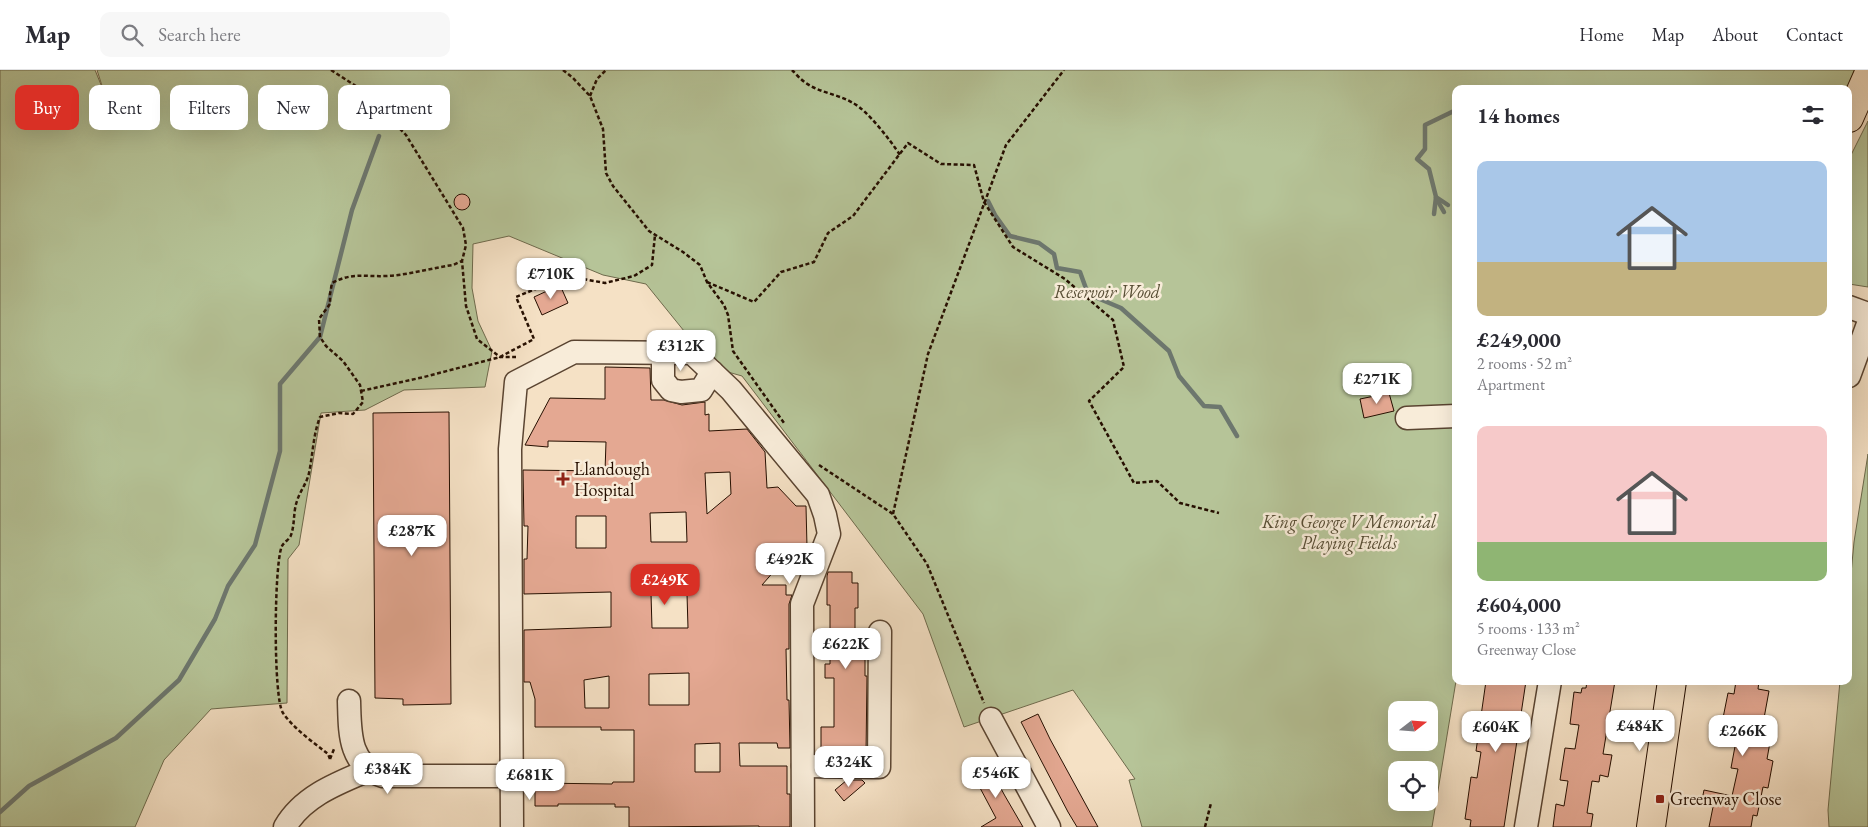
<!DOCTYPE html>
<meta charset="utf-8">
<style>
:root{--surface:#fff;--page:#f7f7f7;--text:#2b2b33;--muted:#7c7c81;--line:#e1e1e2;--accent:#d93025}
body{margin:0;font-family:"EB Garamond",serif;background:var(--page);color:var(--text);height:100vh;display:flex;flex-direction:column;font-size:19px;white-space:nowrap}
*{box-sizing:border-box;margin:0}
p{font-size:16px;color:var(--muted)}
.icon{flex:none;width:28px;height:28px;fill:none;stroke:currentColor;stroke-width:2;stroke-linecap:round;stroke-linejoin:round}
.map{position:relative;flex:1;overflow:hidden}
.drawer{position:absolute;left:1452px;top:15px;width:400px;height:600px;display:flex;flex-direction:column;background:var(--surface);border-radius:10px;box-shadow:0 5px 20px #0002}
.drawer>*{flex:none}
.top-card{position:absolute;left:15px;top:15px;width:475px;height:45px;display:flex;gap:10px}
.needle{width:32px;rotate:73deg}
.buttons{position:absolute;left:1388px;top:631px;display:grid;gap:10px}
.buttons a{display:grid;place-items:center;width:50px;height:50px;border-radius:10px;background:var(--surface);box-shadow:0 5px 20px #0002;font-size:25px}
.price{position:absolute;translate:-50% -42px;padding:0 11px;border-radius:10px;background:#fff;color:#222;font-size:16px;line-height:32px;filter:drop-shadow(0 1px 2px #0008)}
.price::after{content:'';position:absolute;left:50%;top:30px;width:15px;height:11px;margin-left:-8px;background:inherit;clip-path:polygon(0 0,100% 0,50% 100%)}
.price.current{background:var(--accent);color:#fff}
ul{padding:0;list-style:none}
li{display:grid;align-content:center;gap:10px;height:265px;padding:0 25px}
li span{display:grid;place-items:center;height:155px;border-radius:10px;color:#555}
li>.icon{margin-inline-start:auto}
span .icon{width:90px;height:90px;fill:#fffc;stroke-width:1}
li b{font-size:21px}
h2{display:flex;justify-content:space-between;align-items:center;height:60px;padding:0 25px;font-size:21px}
.pill{padding:0 18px;border-radius:10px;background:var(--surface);box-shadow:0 5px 20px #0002;font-size:18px;line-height:45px}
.pill.current{background:var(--accent);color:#fff}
header{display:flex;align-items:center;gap:30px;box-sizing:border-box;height:70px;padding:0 25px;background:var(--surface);border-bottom:1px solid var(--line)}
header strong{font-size:24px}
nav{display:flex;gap:28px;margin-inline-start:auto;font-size:18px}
.search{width:350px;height:45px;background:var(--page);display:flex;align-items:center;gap:12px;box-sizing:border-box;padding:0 18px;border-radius:10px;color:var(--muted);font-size:19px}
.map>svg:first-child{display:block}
.green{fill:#b6c498;stroke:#6e6a4c;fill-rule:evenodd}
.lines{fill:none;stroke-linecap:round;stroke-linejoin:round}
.stream{stroke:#6d776e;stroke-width:4.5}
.building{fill:#e4a892;stroke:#260f00;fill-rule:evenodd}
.minor-casing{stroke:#5a4431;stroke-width:25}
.major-casing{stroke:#260f00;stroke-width:30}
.path{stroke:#260f00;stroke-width:2.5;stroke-dasharray:4 2.5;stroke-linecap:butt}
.minor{stroke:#f8ecd9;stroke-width:22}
.major{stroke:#f5e1c5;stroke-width:28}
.poi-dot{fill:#8f2418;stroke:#f8ecd9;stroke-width:2}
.labels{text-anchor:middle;stroke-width:5;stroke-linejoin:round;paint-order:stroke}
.park-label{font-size:18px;font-style:italic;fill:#584e35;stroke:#f8ecd9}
.poi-label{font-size:18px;fill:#260f00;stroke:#f8ecd9;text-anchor:start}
</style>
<header>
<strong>Map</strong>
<div class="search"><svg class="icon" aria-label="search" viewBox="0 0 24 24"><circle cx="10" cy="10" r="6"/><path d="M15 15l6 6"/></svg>Search here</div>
<nav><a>Home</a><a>Map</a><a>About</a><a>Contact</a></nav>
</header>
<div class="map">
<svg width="1868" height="757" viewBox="0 0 1868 757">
<rect width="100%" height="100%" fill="#f5e1c5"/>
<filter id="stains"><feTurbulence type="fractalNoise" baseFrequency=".004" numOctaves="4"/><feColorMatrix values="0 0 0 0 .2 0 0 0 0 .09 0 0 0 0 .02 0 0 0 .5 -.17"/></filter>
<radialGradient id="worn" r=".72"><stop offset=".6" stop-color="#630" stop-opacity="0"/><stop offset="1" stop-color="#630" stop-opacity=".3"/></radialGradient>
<g class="green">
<path d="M0 0H95L104 22 97 0H1865L1849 19H1456V611L1432 757H1142L1129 710 1135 709 1073 620 964 657 923 544 742 306 714 298 646 214 603 205 509 166 473 174 472 218 478 251 492 281 485 317 404 320 365 340 321 343 299 475 288 489 287 633 211 639 164 690 135 757H0ZM1396 640H1429V672H1396ZM1396 700H1429V732H1396Z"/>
<path d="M1868 51V217L1849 214V89Z"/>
<path d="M1868 384V757H1829L1828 740 1840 611H1849V525L1854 472Z"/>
</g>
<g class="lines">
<g class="stream">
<path d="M1436 128 1444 142"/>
<path d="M988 131 995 145 1010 166 1039 173 1054 184 1057 198 1080 202 1088 224 1121 238 1169 281 1179 306 1204 336 1220 337 1237 366"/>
<path d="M1448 135 1436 127 1429 99 1417 89 1425 79V55L1456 40"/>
<path d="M1434 144 1436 127"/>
<path d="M0 742 29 716 116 668 179 610 215 549 228 516 255 475 280 381V314L320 267 352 140 379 66"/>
</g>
</g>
<g class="building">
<circle cx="462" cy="132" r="8"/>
<path d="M560 215 568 233 542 245 534 227Z"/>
<path d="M605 297 650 298 651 330H664L682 335 705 332V345L709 344V361L747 359 765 382 767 418 778 417 796 436H806L807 477H795L762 515H786V525H792L789 534V579H786L787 630H789L790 678H778L777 673H739L740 696H787V724H790V757H759V756L629 757V737H615V734H558V736H535V713L612 714 613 712H634V660H601V657H535V629L530 612H524V560L611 557V522L524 524V489H527L528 456H524L523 400 605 401 606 372 548 371V377L525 375 550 328 605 329ZM730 402 731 424 707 444 705 403ZM686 442 687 472H651L650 443ZM576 446H606V478H576ZM651 524H687L688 558H652ZM689 603V635H649V604ZM609 606V638H585L584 610ZM720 673V702H695V674Z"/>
<path d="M1389 323 1394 341 1364 348 1360 329Z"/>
<path d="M449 342 451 634 403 635V629L375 628 373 343Z"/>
<path d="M828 502H852V513H858V538H855V569L865 568V606H867L866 684 821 683V657H834V608H825V594H830V535H827V506Z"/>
<path d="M1486 611H1526L1504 757H1470L1471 750 1465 749 1471 707 1477 708 1481 682 1476 681Z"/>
<path d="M1587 611H1615L1603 684 1612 685 1608 707 1600 705 1599 712 1592 711 1587 743 1593 744 1591 757H1553L1556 734 1564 736 1568 711 1560 710 1565 678 1575 679 1579 655 1570 654 1574 622 1581 623 1582 618H1586Z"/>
<path d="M1736 611H1759L1758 619 1769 621 1762 659 1772 661 1767 689 1773 691 1768 718 1763 717 1757 746 1753 745 1751 757H1709L1713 737 1701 735 1704 720 1732 726 1738 699 1731 698 1736 671 1712 667 1715 652 1722 653 1728 623 1734 624Z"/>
<path d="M1038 644 1050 669 1098 757H1077L1068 742 1021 652Z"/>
<path d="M987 693 1005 726 1023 757H981L996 748 971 701Z"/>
<path d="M847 710H862L865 713 844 731 835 720Z"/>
</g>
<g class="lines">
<defs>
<g id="minor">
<path d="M1849 237 1868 244"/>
<path d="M663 282V310L671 320 681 322 701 320 712 302"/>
<path d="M1849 306 1868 254"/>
<path d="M1407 348 1456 346"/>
<path d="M349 631C350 661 348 695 383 706H512"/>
<path d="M991 649 1049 757"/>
<path d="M803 696 879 697 880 562"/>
<path d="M285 757C303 726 338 713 369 700"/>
<path d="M512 757 510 379 516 312 574 282 692 283 731 320 818 425 825 445 829 464 802 534 803 757"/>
<path d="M1526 757 1550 611"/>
</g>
<g id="major">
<path d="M1849 48 1868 5"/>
<path d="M1651 757 1672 611"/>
</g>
</defs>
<use href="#minor" class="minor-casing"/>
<use href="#major" class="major-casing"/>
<g class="path">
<path d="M331 0 362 20 406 65 463 158 466 175 462 191 466 236 477 269 500 287H516"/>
<path d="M563 0 573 8 590 26 603 59 606 103 613 116 649 161 683 182 700 195 707 212 724 235 728 245 733 281 784 353"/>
<path d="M792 0C796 4 801 10 806 13 820 23 838 24 853 33 867 40 891 71 900 85"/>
<path d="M590 26 597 9 606 0"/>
<path d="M707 212 754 232 781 202 814 192 828 163 853 146 908 73 941 94 974 95 984 132 1013 177 1065 209 1113 250 1124 297 1089 331 1134 413 1157 411 1180 433 1219 443"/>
<path d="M361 321 424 307 500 287 534 269 516 227 567 206 605 213 634 206 652 195 655 165"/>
<path d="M819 395 893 444 927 494 984 633"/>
<path d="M893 444 928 284 1006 75 1064 0"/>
<path d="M330 689 328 684C313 672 294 659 283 643 273 629 274 492 282 476 284 472 290 469 291 465 295 454 293 442 297 431 300 421 307 413 309 403 313 384 313 365 320 347L339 343 353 344 363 332 360 315 343 291 326 276 320 267 319 249 330 234V224L332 213C353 202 364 207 386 206 409 205 431 198 453 195L462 191"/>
<path d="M330 689 334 679"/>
<path d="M1205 757 1211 733"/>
</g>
<use href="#minor" class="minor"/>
<use href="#major" class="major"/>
</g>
<g class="poi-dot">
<path d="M560.5 401.5h5v5h5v5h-5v5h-5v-5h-5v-5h5z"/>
<rect x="1655" y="724" width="10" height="10" rx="2.5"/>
</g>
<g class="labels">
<g class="park-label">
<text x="1107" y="228">Reservoir Wood</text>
<text x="1349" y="458">King George V Memorial<tspan x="1349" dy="21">Playing Fields</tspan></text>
</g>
<g class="poi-label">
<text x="574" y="405">Llandough<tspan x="574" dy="21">Hospital</tspan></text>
<text x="1670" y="735">Greenway Close</text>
</g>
</g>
<rect width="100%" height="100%" filter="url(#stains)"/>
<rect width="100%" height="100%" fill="url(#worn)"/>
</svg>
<div class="buttons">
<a><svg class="needle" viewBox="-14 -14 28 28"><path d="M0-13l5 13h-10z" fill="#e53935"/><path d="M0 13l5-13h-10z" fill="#7c7c81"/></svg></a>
<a><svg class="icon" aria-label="locate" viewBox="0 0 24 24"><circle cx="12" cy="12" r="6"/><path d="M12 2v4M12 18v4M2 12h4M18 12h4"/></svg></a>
</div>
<b class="price" style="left:551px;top:230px">£710K</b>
<b class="price" style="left:681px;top:302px">£312K</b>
<b class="price" style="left:1377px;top:335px">£271K</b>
<b class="price" style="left:412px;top:487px">£287K</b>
<b class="price" style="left:790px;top:515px">£492K</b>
<b class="price current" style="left:665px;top:536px">£249K</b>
<b class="price" style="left:846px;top:600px">£622K</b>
<b class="price" style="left:1640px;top:682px">£484K</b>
<b class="price" style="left:1496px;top:683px">£604K</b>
<b class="price" style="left:1743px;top:687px">£266K</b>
<b class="price" style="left:849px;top:718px">£324K</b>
<b class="price" style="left:388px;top:725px">£384K</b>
<b class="price" style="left:996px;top:729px">£546K</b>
<b class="price" style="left:530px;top:731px">£681K</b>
<div class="top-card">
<a class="pill current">Buy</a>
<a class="pill">Rent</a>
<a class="pill">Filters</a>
<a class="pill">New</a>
<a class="pill">Apartment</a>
</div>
<section class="drawer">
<h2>14 homes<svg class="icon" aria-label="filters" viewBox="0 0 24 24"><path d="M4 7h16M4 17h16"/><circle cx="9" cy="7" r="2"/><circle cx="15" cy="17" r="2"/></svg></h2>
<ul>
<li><span style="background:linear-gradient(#a9c7e8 65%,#c2b280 0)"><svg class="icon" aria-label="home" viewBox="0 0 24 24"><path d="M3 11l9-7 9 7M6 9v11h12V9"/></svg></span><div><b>£249,000</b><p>2 rooms · 52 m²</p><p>Apartment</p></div></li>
<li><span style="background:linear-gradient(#f6c9c9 75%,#8fb573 0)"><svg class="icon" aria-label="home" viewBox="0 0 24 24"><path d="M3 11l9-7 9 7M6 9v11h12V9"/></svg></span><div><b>£604,000</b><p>5 rooms · 133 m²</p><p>Greenway Close</p></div></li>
</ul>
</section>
</div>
